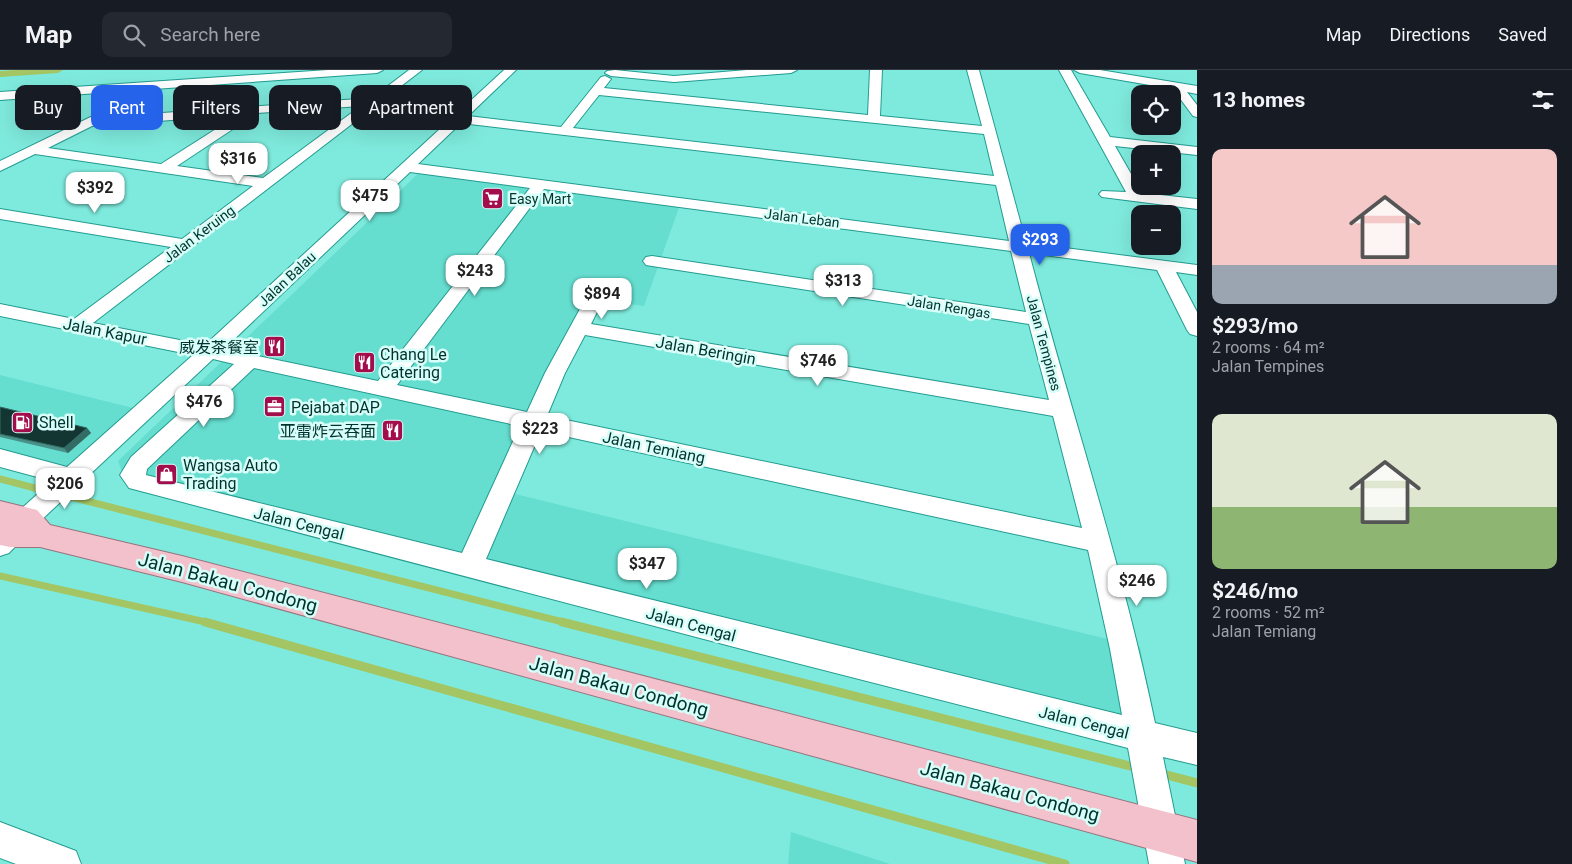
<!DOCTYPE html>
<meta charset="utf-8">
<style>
:root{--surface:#171b24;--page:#242831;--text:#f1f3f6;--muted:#9ea1a6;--line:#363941;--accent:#2563eb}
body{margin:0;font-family:Roboto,"Noto Sans SC",sans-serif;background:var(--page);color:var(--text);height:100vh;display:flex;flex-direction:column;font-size:19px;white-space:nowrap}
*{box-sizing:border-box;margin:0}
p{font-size:16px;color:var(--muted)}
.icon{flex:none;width:28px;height:28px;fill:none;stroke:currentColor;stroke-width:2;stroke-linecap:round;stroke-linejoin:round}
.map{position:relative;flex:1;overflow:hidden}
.sheet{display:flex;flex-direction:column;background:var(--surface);width:375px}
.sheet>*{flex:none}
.guide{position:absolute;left:15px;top:15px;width:475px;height:45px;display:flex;gap:10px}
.controls{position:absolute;left:1131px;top:15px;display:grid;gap:10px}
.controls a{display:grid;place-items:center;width:50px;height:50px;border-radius:10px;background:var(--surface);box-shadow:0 5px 20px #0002;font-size:25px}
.price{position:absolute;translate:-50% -42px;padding:0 11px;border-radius:10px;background:#fff;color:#222;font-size:16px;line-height:32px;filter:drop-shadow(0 1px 2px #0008)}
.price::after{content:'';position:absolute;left:50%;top:30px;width:15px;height:11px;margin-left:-8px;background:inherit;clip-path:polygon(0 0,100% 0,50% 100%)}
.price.on{background:var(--accent);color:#fff}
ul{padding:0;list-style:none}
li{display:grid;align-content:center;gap:10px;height:265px;padding:0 15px}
li span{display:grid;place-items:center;height:155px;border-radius:10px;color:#555}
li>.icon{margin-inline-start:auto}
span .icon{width:90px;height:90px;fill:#fffc;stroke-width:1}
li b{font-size:21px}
h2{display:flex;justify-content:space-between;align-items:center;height:60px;padding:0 15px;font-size:21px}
.tag{padding:0 18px;border-radius:10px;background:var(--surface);box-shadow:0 5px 20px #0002;font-size:18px;line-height:45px}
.tag.on{background:var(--accent);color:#fff}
header{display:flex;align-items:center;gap:30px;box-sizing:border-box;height:70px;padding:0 25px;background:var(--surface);border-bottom:1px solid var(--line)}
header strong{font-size:24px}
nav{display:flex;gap:28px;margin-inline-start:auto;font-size:18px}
.search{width:350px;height:45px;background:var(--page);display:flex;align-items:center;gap:12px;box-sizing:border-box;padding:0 18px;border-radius:10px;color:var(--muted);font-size:19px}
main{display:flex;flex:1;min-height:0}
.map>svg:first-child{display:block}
.built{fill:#65ddcf}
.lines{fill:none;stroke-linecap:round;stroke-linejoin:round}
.stream-far1{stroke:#a3c563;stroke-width:7}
.stream{stroke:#a3c563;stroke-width:9}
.canal{fill:#a3c563;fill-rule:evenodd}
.minor-casing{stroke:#229c90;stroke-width:2}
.major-casing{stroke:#97747e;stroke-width:2}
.minor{fill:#fff;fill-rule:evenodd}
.major{fill:#f2c1cb;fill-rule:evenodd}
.wall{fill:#489088}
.shaded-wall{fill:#336c65}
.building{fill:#133632;stroke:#336c65}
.labels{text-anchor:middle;stroke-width:5;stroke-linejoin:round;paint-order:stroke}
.far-poi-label{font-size:14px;fill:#00332e;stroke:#d7fef8;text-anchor:start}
.far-street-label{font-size:14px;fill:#00332e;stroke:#d7fef8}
.street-label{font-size:16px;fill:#00332e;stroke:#d7fef8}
.poi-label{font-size:16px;fill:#00332e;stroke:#d7fef8;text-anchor:start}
.near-street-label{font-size:19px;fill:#00332e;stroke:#d7fef8}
</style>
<header>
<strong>Map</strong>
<div class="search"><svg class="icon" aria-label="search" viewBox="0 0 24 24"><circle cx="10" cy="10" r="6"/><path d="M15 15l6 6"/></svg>Search here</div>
<nav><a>Map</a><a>Directions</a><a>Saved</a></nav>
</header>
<main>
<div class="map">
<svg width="1197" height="794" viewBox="0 0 1197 794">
<rect width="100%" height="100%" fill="#7eeadd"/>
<g class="built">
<path d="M427 95 682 129 644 236 599 230 537 359 511 423 1140 577 1161 680 128 418 118 391Z"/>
<path d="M0 305 153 343 74 416 0 396Z"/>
<path d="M791 762 890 794H788Z"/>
</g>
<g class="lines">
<g class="stream-far1">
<path d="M0 409 50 422"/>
<path d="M59 424 567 553"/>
<path d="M0 506 210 553"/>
</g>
<g class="stream">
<path d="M205 552 1065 794"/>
<path d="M562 552 1138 698"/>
<path d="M1159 703 1197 713"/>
</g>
<path class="canal" d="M15 0H63L58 3 0 7V1Z"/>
<defs>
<g id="minor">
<path d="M328 0H383L377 3 0 30V22Z"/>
<path d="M409 0H422L93 253 205 275 504 0H516L468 46 561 57 601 7 605 6 611 9 604 18 868 45 870 0H882L880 46 982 56 967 0H979L1026 173 1197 195V205L1176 202 1197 242V266L1190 264 1187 260 1157 200 1029 183C1070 340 1122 493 1155 653L1197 663V695L1163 687 1185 794H1149L1128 678 757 583 129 418 120 405 131 387 234 294 213 289 36 455 9 483 0 486V458L52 411 0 397V379L67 397 193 285 0 246V234L74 249 171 177 0 149V139L182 169 253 116 35 84 0 101V91L101 42 105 43 107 47 372 28ZM599 25 984 64 994 106 573 58ZM361 36 263 108 177 96 257 43ZM238 45 161 94 48 78 92 56ZM461 53 996 115 1009 171 418 94ZM410 102 530 118 378 311 224 279ZM544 119 1011 181 1026 242 652 186 646 187 643 191 646 195 652 196 1029 254 1049 330 591 254 605 226 602 222 596 221 590 222 587 226 545 303 527 342 397 315ZM585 265 1053 346 1082 458 547 346 565 303ZM254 298 520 356 462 483 146 405 147 399ZM541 361 1088 480 1110 579 1122 645 486 489Z"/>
<path d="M615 0 674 6 747 0H797L791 3 674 12 611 6 605 3 607 1Z"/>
<path d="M1059 0H1071L1110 67 1197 77V85L1115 76 1142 123 1197 129V139L1102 127 1099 124 1102 121 1126 122Z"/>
<path d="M1074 0H1100L1197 16V24L1187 22 1197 35V47L1193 46 1173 19 1080 3Z"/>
<path d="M0 752 76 781 81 794H16L0 788Z"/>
</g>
<path id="major" d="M0 431 37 440 50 455 182 486 1197 750V792L182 512 40 477H10L0 475Z"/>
</defs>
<use href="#minor" class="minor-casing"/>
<use href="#major" class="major-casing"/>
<use href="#minor" class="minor"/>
<use href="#major" class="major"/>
</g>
<path class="wall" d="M0 337 87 358 91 363 68 383 0 367Z"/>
<path class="shaded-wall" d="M87 358 91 363 68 383 64 378Z"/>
<path class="building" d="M0 337 87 358 64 378 0 364Z"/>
<defs>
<symbol id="supermarket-square" viewBox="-11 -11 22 22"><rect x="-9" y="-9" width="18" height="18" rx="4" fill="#a30d4b" stroke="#d7fef8"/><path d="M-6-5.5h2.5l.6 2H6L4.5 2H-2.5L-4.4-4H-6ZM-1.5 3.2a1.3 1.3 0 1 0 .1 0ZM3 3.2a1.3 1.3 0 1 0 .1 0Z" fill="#fff"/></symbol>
<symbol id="restaurant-square" viewBox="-11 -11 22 22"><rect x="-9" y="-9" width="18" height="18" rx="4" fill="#a30d4b" stroke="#d7fef8"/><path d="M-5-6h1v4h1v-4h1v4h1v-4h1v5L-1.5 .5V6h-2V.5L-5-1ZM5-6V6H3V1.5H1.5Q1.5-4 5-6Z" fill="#fff"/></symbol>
<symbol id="office-square" viewBox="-11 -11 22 22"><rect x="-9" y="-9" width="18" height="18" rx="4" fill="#a30d4b" stroke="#d7fef8"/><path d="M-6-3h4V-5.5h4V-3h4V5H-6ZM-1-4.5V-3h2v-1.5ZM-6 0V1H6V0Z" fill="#fff"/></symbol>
<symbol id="fuel-square" viewBox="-11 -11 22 22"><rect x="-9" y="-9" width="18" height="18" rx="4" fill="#a30d4b" stroke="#d7fef8"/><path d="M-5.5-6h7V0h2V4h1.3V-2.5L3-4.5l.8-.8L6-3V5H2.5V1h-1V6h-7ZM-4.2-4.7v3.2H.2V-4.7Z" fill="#fff"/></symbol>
<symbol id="shop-square" viewBox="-11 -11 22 22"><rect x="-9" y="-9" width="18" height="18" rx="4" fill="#a30d4b" stroke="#d7fef8"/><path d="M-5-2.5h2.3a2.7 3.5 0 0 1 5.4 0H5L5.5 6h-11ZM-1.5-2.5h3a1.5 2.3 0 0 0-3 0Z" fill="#fff"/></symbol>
</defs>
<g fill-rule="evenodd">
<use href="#supermarket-square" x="480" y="116" width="25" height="25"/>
<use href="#restaurant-square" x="262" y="264" width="25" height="25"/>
<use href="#restaurant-square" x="352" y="280" width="25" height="25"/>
<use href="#office-square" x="262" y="324" width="25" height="25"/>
<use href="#fuel-square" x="10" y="340" width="25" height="25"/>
<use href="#restaurant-square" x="380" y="348" width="25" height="25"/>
<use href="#shop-square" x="154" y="392" width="25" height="25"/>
</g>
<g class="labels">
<g class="far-poi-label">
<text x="509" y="134">Easy Mart</text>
</g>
<g class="far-street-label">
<text transform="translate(802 148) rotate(7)" y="5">Jalan Leban</text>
<text transform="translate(199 164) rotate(-37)" y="5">Jalan Keruing</text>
<text transform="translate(287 209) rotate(-43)" y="5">Jalan Balau</text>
<text transform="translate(949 237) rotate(9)" y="5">Jalan Rengas</text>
<text transform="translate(1044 273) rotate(75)" y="5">Jalan Tempines</text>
</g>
<g class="street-label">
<text transform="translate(105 261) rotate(11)" y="6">Jalan Kapur</text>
<text transform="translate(706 280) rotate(10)" y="6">Jalan Beringin</text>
<text transform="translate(654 377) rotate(12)" y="6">Jalan Temiang</text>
<text transform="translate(299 453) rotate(14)" y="6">Jalan Cengal</text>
<text transform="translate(691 554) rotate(15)" y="6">Jalan Cengal</text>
<text transform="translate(1084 652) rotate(14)" y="6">Jalan Cengal</text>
</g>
<g class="poi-label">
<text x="259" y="283" text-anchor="end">威发茶餐室</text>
<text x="380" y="290">Chang Le<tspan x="380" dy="18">Catering</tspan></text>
<text x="291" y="343">Pejabat DAP</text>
<text x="39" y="358">Shell</text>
<text x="376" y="367" text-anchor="end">亚雷炸云吞面</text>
<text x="183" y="401">Wangsa Auto<tspan x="183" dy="18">Trading</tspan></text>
</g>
<g class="near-street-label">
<text transform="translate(228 512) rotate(15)" y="7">Jalan Bakau Condong</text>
<text transform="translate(619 616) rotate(15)" y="7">Jalan Bakau Condong</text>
<text transform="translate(1010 721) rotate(15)" y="7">Jalan Bakau Condong</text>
</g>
</g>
</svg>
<div class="controls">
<a><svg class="icon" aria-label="locate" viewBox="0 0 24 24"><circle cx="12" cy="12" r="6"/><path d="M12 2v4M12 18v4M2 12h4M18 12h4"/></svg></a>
<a>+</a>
<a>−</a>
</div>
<b class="price" style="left:238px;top:115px">$316</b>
<b class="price" style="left:95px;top:144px">$392</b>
<b class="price" style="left:370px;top:152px">$475</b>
<b class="price on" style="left:1040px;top:196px">$293</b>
<b class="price" style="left:475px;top:227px">$243</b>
<b class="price" style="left:843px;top:237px">$313</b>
<b class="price" style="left:602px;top:250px">$894</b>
<b class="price" style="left:818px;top:317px">$746</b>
<b class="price" style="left:204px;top:358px">$476</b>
<b class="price" style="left:540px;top:385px">$223</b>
<b class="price" style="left:65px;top:440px">$206</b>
<b class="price" style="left:647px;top:520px">$347</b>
<b class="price" style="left:1137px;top:537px">$246</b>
<div class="guide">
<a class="tag">Buy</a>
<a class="tag on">Rent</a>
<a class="tag">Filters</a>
<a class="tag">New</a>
<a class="tag">Apartment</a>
</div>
</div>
<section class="sheet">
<h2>13 homes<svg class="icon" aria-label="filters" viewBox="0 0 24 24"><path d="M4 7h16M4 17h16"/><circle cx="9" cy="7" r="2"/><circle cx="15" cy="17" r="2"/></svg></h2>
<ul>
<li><span style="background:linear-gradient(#f6c9c9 75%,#9aa5b1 0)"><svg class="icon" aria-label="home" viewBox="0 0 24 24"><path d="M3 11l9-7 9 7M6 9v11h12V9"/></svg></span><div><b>$293/mo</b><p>2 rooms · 64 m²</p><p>Jalan Tempines</p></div></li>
<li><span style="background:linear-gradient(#dfe7d0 60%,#8fb573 0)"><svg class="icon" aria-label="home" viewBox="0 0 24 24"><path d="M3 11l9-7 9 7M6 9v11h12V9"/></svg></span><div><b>$246/mo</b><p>2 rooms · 52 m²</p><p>Jalan Temiang</p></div></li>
</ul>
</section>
</main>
